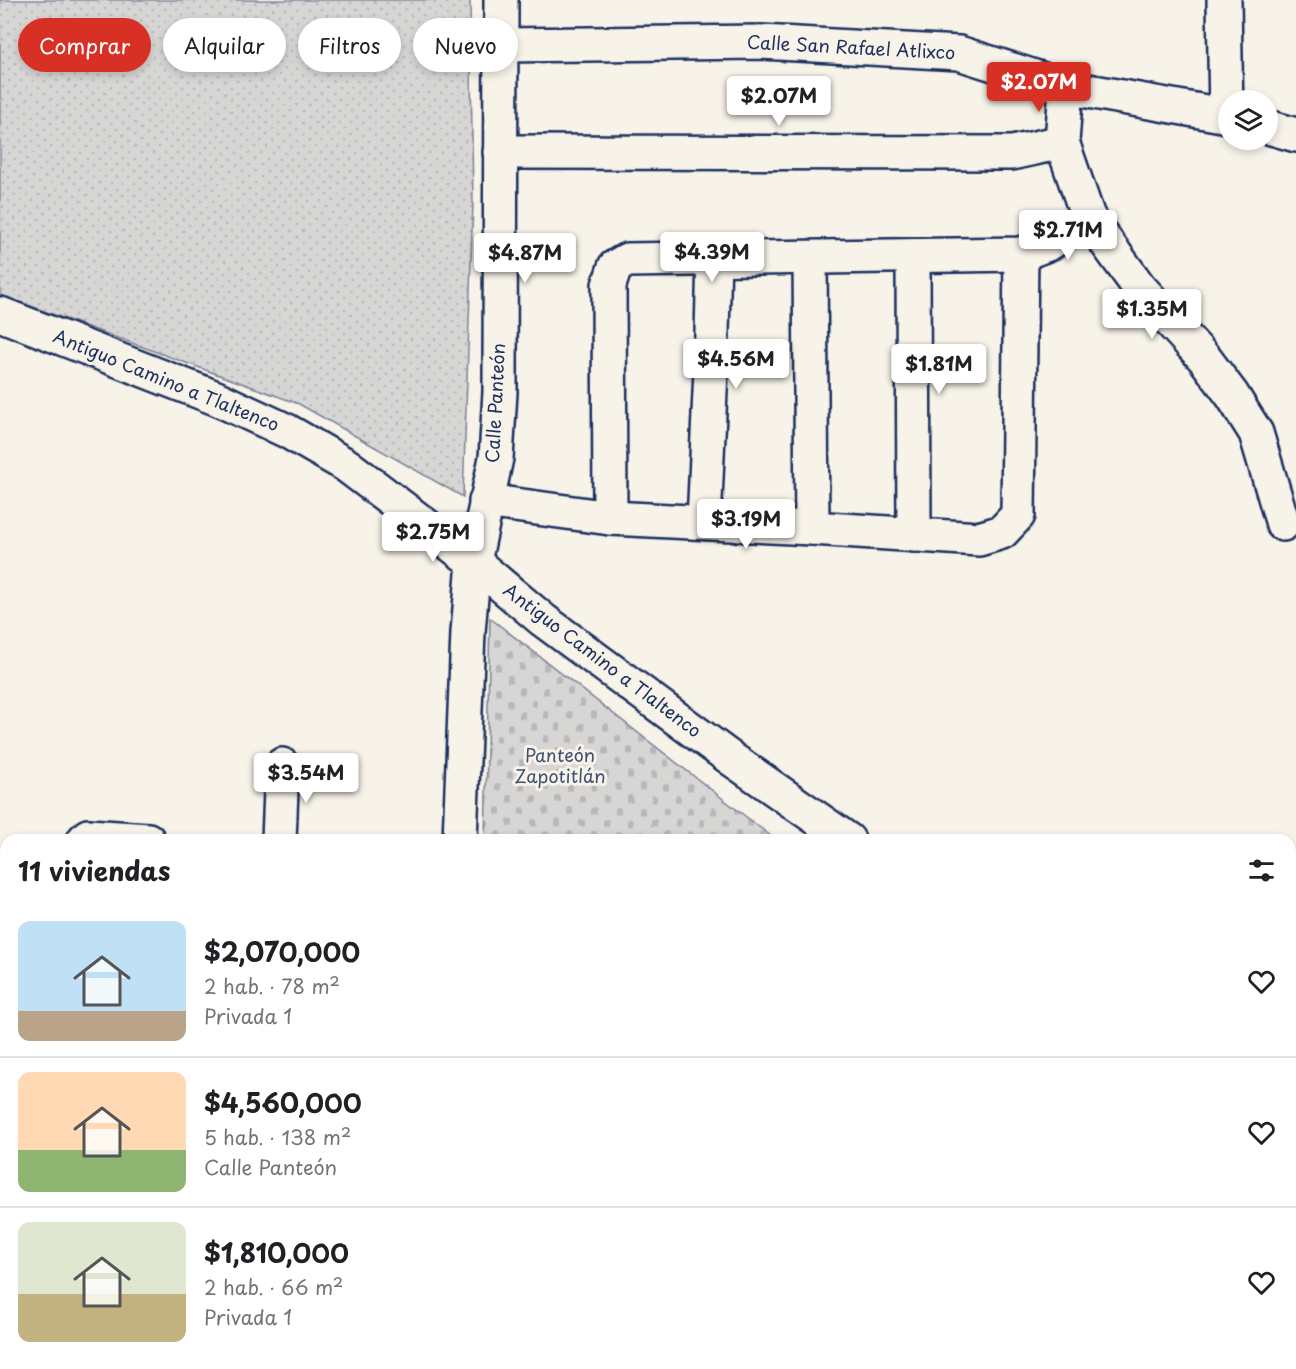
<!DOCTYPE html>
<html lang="es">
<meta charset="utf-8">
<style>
:root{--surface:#fff;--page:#f2f2f2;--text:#202124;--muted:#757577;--line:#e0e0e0;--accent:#d93025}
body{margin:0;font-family:"Playpen Sans",sans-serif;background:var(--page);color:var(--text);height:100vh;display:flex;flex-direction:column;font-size:22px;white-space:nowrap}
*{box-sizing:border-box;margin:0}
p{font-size:20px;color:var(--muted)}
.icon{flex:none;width:33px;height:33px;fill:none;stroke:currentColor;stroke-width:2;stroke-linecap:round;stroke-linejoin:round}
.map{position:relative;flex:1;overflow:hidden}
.drawer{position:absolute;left:0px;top:834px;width:1296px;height:536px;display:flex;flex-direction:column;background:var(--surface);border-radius:18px 18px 0 0;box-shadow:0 3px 9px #0003}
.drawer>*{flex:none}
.guide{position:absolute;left:18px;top:18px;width:600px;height:54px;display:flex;gap:12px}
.controls{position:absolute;left:1218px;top:90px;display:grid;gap:12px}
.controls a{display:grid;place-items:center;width:60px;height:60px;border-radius:50%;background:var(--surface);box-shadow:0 3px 9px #0003;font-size:30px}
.price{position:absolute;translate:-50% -51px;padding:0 14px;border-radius:6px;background:#fff;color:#222;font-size:20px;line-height:39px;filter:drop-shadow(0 2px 3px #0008)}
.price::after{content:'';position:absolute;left:50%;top:36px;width:18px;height:14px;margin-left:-9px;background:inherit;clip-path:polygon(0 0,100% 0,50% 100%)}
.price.on{background:var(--accent);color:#fff}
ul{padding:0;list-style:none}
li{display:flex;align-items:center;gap:18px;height:150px;padding:0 18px}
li+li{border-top:2px solid var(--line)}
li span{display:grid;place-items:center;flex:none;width:168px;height:120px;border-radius:12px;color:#555}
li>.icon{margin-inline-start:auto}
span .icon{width:72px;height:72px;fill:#fffc;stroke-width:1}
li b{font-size:26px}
h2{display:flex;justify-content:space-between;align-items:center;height:72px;padding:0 18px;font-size:26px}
.tag{padding:0 21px;border-radius:27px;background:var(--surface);box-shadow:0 3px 9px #0003;font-size:21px;line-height:54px}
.tag.on{background:var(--accent);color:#fff}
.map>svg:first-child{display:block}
.industrial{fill:url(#industrial-furrows)}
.grass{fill:url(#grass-dots);stroke:#798299;stroke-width:1.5}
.cemetery{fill:url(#cemetery-stones);stroke:#798299;stroke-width:1.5}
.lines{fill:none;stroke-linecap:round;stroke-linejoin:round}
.minor-casing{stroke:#1b2f5e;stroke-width:38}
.minor{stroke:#f7f3e8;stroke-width:33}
.labels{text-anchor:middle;stroke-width:6;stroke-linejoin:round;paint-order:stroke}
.street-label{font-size:18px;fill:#1b2f5e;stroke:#f7f3e8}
.park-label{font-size:18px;fill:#415076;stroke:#f7f3e8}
</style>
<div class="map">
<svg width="1296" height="1369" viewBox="0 0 1296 1369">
<defs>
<pattern id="industrial-furrows" width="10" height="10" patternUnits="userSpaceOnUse" patternTransform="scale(1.5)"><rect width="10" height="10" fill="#e6e5de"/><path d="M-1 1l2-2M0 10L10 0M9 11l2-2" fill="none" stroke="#c5c5c1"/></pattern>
<pattern id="grass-dots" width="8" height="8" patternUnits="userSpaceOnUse" patternTransform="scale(1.5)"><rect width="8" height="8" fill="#d7d6d4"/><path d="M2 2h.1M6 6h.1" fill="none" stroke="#b8b8b8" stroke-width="1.8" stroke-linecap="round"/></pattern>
<pattern id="cemetery-stones" width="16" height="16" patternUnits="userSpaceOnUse" patternTransform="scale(1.5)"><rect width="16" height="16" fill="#d7d6d4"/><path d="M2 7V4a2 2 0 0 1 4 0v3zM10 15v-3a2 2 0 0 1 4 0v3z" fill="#b8b8b8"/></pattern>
</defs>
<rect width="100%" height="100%" fill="#f7f3e8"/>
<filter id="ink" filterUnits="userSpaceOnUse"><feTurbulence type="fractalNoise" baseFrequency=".0167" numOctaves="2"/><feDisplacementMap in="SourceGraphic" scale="12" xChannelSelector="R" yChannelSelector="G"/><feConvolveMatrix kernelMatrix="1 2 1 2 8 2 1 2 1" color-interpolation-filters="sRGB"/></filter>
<g filter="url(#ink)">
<path class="industrial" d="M1296 1351V1369H1092L1156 1364H1290Z"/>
<path class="grass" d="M0 0H470L473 203 463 497 299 404 0 295Z"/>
<g class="cemetery">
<path d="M490 618 776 840H485Z"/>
<path d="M1290 1228 1296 1231V1323L1290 1324Z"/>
<path d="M471 1364H700L619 1369H471Z"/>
</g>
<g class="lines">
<defs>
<g id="minor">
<path d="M1224 0 1226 115"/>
<path d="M503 45 761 42 959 53 1066 87 1228 116"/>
<path d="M1066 87 1062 142 1088 217 1139 287 1205 359 1232 395 1256 433 1283 524"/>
<path d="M1268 127 1296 135"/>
<path d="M500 152 1012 153 1062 142"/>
<path d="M913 256 914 535"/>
<path d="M810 258 812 528"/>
<path d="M0 314 216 398 287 431 346 465 474 562 543 620 733 760 848 840"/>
<path d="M486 501 610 518 812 528 979 539 1002 532 1018 515 1021 254"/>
<path d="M610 518 609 285 615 267 627 260 1021 254 1050 243 1088 217"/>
<path d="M704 522 711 370 714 257"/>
<path d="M84 840 88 836 148 840"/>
<path d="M279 840 282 765"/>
<path d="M460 840 468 632 474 562 496 458 500 392 501 0"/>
<path d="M0 929 6 928"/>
<path d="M0 1097 6 1096"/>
<path d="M1290 1190 1296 1193"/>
<path d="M0 1254 6 1262"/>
<path d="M1290 1347H1296"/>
<path d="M76 1364 80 1369"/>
<path d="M239 1364 243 1369"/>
<path d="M444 1369V1364"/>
<path d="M902 1369 1000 1364"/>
</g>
</defs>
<use href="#minor" class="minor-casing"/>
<use href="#minor" class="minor"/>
</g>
</g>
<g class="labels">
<g class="street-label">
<text transform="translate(851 48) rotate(3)" y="6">Calle San Rafael Atlixco</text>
<text transform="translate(166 381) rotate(22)" y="6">Antiguo Camino a Tlaltenco</text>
<text transform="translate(496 403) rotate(-87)" y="6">Calle Panteón</text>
<text transform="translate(602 661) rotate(37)" y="6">Antiguo Camino a Tlaltenco</text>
</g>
<g class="park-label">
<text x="560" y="762">Panteón<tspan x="560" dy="21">Zapotitlán</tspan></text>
</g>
</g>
</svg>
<div class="controls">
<a><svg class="icon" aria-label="layers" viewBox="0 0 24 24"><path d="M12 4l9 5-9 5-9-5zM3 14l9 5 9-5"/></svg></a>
</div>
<b class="price on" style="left:1039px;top:113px">$2.07M</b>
<b class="price" style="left:779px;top:127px">$2.07M</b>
<b class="price" style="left:1068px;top:261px">$2.71M</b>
<b class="price" style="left:712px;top:283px">$4.39M</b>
<b class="price" style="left:525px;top:284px">$4.87M</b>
<b class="price" style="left:1152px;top:340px">$1.35M</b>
<b class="price" style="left:736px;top:390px">$4.56M</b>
<b class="price" style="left:939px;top:395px">$1.81M</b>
<b class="price" style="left:746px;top:550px">$3.19M</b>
<b class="price" style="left:433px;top:563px">$2.75M</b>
<b class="price" style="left:306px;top:804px">$3.54M</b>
<div class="guide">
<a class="tag on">Comprar</a>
<a class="tag">Alquilar</a>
<a class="tag">Filtros</a>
<a class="tag">Nuevo</a>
</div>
<section class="drawer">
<h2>11 viviendas<svg class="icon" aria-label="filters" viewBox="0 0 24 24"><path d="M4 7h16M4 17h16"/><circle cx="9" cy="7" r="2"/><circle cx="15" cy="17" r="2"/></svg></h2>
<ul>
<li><span style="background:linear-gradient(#bfe0f5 75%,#b9a48a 0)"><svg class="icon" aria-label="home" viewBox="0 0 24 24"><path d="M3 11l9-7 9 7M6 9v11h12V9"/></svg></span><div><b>$2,070,000</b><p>2 hab. · 78 m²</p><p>Privada 1</p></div><svg class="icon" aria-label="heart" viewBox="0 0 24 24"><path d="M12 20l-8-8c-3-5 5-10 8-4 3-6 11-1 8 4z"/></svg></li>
<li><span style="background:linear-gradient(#ffd9b3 65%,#8fb573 0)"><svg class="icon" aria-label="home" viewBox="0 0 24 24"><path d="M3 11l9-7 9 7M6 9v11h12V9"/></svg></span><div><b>$4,560,000</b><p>5 hab. · 138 m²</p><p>Calle Panteón</p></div><svg class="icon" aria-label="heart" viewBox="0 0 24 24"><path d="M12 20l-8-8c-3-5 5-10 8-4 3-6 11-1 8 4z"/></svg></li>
<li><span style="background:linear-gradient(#dfe7d0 60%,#c2b280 0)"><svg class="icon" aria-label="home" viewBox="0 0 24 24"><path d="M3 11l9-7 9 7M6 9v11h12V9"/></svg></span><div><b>$1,810,000</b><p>2 hab. · 66 m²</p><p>Privada 1</p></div><svg class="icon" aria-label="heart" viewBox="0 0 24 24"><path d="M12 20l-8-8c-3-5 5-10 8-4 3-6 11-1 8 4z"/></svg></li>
</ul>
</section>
</div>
